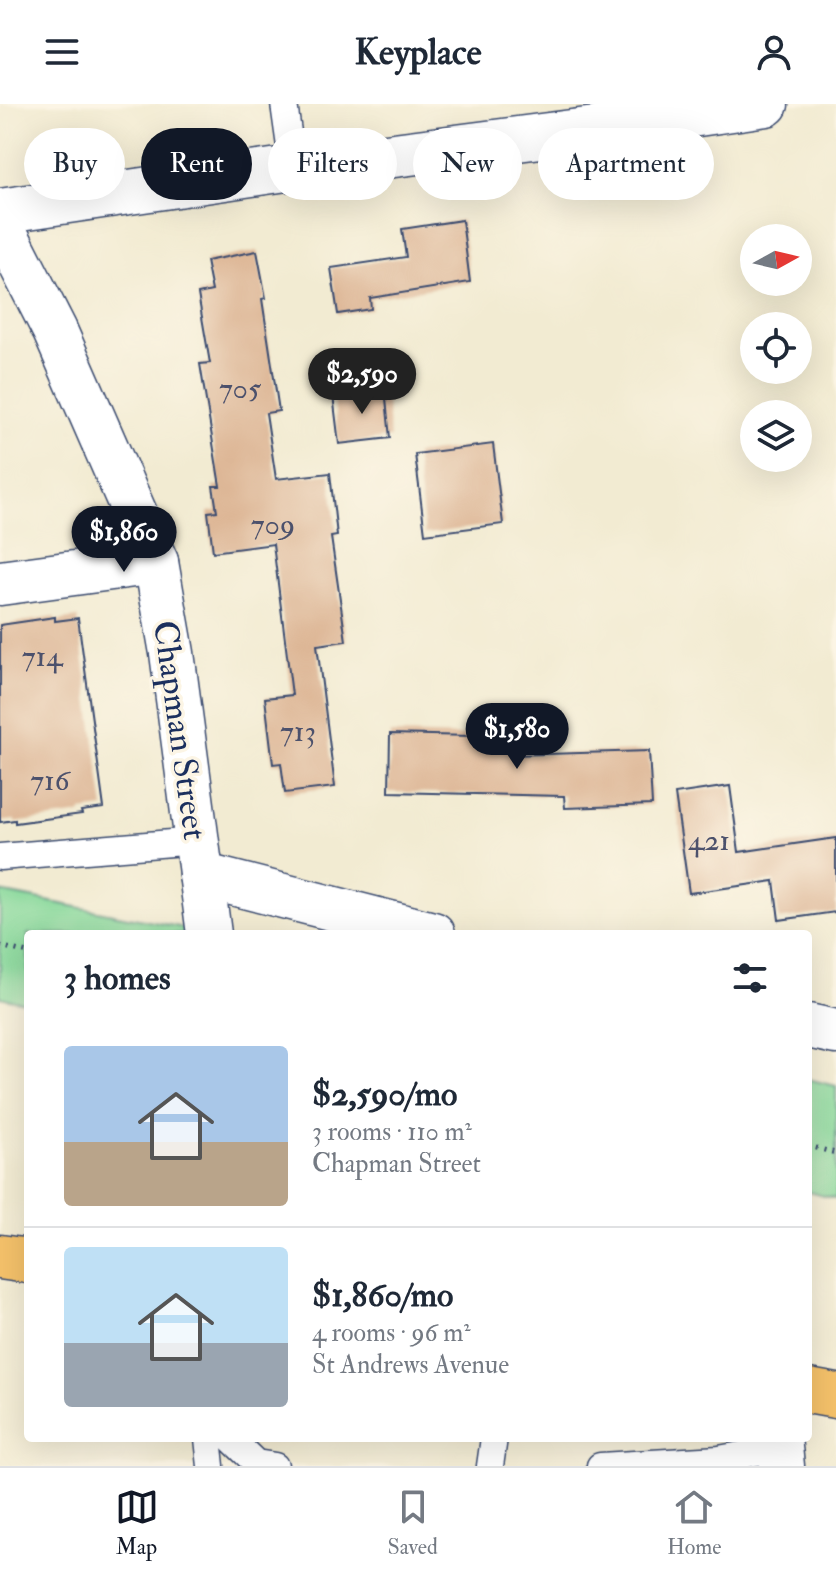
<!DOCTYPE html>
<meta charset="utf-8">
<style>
:root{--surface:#fff;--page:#f6f6f7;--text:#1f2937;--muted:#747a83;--line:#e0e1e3;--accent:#111827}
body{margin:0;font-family:"IM FELL Double Pica",serif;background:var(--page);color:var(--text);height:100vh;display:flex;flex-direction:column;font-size:30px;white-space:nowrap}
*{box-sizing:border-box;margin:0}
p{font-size:26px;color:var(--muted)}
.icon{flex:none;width:44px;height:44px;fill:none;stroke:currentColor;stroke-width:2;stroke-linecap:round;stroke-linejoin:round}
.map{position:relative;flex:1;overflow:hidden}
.panel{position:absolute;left:24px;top:826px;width:788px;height:512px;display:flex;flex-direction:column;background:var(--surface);border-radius:8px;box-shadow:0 8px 32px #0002}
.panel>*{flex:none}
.top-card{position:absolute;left:24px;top:24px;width:788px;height:72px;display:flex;gap:16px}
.needle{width:52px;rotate:82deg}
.controls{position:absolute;left:740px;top:120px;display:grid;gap:16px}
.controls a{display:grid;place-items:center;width:72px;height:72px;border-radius:50%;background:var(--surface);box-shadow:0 8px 32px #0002;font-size:40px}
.price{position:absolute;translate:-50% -68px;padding:0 18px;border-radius:28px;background:var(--accent);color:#fff;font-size:26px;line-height:52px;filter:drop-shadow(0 2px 4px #0008)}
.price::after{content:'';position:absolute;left:50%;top:48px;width:24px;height:18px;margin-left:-12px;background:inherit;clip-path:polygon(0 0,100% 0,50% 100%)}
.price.on{background:#222;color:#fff}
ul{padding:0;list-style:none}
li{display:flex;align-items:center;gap:24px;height:200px;padding:0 40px}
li+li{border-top:2px solid var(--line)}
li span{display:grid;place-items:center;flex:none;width:224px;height:160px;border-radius:8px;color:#555}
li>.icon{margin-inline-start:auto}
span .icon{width:96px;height:96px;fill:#fffc;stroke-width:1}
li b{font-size:34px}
h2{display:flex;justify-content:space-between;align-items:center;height:96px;padding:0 40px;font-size:34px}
.chip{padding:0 28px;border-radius:36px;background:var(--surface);box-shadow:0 8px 32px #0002;font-size:28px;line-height:72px}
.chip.on{background:var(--accent);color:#fff}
header{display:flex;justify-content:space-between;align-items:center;height:104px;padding:0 40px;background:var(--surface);font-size:36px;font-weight:800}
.dock{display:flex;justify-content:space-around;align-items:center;height:112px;border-top:2px solid var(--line);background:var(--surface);font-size:22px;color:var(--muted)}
.dock a{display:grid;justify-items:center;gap:4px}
.dock .on{color:var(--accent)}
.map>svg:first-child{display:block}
.green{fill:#85d89a;stroke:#50847c;stroke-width:2}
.building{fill:#ddb695}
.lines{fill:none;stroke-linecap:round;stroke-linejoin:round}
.service-casing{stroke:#3b4b6f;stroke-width:29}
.minor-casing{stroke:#3b4b6f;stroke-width:47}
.primary-casing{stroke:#3b4b6f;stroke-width:47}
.path{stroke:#3b4b6f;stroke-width:5;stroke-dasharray:2 6;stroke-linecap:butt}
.service{stroke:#fff;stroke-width:26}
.minor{stroke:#fff;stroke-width:44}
.primary{stroke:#f4c16a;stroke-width:44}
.labels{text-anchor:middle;stroke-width:7;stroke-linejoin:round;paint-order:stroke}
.number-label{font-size:30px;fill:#4c516c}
.street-label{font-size:34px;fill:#1b2f5e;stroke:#fcf5e5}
</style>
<header><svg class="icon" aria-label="menu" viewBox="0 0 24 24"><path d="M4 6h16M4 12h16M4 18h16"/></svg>Keyplace<svg class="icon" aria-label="person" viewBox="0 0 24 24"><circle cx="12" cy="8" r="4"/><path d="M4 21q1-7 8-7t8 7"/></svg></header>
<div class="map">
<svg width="836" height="1362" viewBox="0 0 836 1362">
<rect width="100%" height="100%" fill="#fcf5e5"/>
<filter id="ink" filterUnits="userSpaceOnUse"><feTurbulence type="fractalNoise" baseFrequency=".0125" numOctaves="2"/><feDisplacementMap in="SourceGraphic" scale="16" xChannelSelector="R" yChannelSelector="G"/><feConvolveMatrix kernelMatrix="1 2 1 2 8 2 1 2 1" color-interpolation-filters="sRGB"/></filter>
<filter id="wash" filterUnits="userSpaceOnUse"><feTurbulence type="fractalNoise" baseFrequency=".006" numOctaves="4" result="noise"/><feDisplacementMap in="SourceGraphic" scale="32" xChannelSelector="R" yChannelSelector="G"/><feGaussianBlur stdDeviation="1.8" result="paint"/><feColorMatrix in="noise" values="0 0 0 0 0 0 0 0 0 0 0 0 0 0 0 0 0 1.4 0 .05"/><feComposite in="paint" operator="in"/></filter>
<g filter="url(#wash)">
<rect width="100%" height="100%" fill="#f2ebd2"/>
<g class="green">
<path d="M0 788 215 830H28V899L0 893Z"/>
<path d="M808 975 836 982V1095L808 1088Z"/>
</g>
<g id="blocks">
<g class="building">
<path d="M462 116 470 178 370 194 371 205 338 210 331 164 406 153 402 125Z"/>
<path d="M257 147 266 194 262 195 279 307 266 309 276 375 330 369 337 432 331 433 346 537 317 541 335 683 285 689 281 659 273 660 265 594 292 591 273 440 213 448 208 408 217 407 213 382H220L200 260 210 259 198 190 212 187 206 157Z"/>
<path d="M385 285 390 334 339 340 333 291Z"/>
<path d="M493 340 503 420 425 430 415 350Z"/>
<path d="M55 513V517L78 514 104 704 81 707 82 710 15 719V716L0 718V521Z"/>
<path d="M390 630 512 633V651L649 647 652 701 565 704 564 692 389 688Z"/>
<path d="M730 682 739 748 836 734V808L779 816 774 777 689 789 675 690Z"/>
</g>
</g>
</g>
<g filter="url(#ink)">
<use href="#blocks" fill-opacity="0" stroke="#3b4b6f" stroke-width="2"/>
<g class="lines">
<defs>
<g id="service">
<path d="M284 0 293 64"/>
<path d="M0 753 196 737"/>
<path d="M208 1334 211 1362"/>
<path d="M230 1334 256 1359 275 1362"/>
<path d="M490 1362 494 1334"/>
<path d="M600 1362 719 1355 780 1344"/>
</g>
<g id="minor">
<path d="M0 107 293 64 603 24 766 0"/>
<path d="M0 119 55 227 156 458 172 549 209 830"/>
<path d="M0 479 156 458"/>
<path d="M201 771 433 830"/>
<path d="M808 922 836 928"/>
<path d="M779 1334 782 1362"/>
</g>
<g id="primary">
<path d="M0 1153 28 1157"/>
<path d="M808 1287 836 1292"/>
</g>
</defs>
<use href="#service" class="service-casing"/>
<use href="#minor" class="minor-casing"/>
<use href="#primary" class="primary-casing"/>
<g class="path">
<path d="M0 842 28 849"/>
<path d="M808 1042 836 1049"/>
</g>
<use href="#service" class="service"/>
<use href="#minor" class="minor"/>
<use href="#primary" class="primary"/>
</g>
</g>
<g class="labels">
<g class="number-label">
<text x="240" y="294">705</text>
<text x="273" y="430">709</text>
<text x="42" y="562">714</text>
<text x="298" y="637">713</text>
<text x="50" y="686">716</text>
<text x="709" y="746">421</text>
</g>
<g class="street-label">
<text transform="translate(181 626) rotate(82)" y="12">Chapman Street</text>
</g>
</g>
</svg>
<div class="controls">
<a><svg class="needle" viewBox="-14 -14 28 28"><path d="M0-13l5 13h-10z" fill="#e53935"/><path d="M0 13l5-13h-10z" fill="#747a83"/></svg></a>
<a><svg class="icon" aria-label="locate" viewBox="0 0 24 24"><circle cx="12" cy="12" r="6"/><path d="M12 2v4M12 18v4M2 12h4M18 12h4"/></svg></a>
<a><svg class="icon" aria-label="layers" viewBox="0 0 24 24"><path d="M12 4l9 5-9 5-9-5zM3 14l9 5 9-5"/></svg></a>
</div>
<b class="price on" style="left:362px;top:312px">$2,590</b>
<b class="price" style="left:124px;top:470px">$1,860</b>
<b class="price" style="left:517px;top:667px">$1,580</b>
<div class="top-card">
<a class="chip">Buy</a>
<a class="chip on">Rent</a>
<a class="chip">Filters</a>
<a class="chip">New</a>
<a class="chip">Apartment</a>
</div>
<section class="panel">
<h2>3 homes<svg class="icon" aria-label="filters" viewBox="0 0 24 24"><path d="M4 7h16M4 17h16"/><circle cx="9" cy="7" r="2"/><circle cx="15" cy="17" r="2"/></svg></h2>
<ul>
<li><span style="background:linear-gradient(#a9c7e8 60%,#b9a48a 0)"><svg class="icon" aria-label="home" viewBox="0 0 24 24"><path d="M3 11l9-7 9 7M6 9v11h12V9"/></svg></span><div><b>$2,590/mo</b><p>3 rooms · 110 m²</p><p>Chapman Street</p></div></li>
<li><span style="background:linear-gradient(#bfe0f5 60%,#9aa5b1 0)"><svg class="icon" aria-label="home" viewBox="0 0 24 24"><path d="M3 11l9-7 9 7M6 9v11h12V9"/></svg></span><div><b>$1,860/mo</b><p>4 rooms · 96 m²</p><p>St Andrews Avenue</p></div></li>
</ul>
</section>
</div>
<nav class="dock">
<a class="on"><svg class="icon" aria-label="map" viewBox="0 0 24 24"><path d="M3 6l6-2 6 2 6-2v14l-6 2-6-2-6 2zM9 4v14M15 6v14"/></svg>Map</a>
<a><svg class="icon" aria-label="saved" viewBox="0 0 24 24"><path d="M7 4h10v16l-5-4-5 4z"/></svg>Saved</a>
<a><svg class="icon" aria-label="home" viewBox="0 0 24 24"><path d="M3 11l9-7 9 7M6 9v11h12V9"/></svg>Home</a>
</nav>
